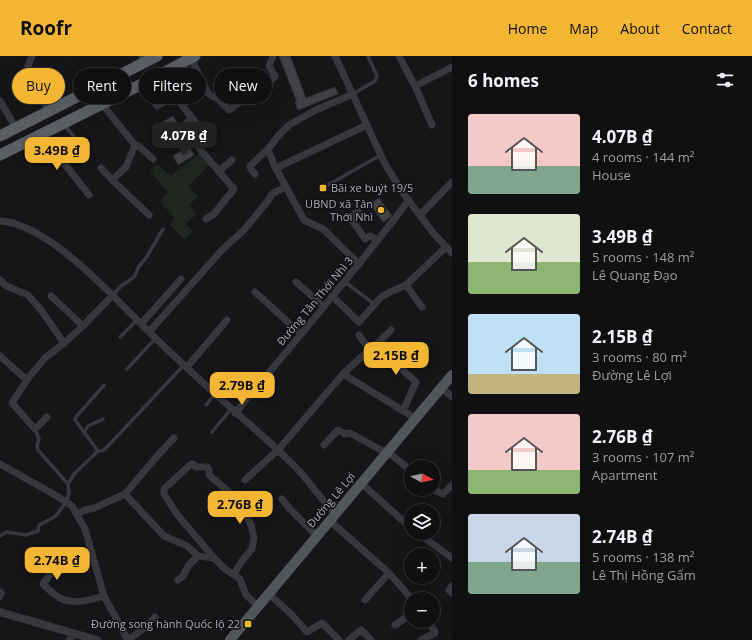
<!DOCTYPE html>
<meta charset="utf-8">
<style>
:root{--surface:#101012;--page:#1e1e20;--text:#f1f3f6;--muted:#9c9d9f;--line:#303032;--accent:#f3b633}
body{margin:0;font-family:"Open Sans",sans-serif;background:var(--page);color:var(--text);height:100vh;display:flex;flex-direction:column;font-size:15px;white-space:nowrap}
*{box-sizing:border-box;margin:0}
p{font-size:13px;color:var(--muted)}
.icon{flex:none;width:22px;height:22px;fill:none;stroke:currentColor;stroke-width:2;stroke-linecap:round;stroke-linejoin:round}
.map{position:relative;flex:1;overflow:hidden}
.panel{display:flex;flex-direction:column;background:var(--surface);width:300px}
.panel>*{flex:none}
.banner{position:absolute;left:12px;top:12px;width:380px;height:36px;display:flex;gap:8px}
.needle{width:26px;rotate:98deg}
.fabs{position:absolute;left:404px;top:404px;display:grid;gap:8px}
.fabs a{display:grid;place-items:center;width:36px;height:36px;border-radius:50%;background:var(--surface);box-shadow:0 4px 16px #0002,0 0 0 1px var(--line);font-size:20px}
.price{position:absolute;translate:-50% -34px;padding:0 9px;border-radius:8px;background:var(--accent);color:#111;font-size:13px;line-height:26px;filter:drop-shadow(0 1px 2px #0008)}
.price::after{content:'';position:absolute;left:50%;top:24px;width:12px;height:9px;margin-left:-6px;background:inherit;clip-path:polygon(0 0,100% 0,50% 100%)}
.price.selected{background:#222;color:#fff}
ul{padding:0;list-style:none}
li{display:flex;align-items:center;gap:12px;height:100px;padding:0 16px}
li span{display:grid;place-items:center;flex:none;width:112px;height:80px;border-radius:4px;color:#555}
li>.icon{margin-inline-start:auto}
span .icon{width:48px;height:48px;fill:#fffc;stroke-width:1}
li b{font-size:17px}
h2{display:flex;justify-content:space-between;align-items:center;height:48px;padding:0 16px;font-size:17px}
.tag{padding:0 14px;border-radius:18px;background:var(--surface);box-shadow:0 4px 16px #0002,0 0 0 1px var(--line);font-size:14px;line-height:36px}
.tag.selected{background:var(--accent);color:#111}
header{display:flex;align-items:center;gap:24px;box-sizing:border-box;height:56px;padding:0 20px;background:var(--accent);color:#111}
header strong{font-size:19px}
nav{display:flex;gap:22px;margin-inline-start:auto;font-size:14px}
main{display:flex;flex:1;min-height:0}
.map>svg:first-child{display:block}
.green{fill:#1e261f}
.building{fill:#404145;stroke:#303034}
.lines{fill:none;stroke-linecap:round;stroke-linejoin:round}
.service{stroke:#37383d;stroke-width:3.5}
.minor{stroke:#37383d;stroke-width:7}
.tertiary{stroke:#37383d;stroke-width:8}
.primary{stroke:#53555c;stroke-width:10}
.trunk{stroke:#5b5e65;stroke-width:11}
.poi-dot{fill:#f3b633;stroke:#111113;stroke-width:1.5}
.labels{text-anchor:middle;stroke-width:3;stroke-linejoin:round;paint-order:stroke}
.poi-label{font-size:11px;fill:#a8acb8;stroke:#111113;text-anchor:end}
.street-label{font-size:11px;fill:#a8acb8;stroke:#111113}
</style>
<header>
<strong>Roofr</strong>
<nav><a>Home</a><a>Map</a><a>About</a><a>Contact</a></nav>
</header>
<main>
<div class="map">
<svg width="452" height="584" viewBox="0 0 452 584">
<rect width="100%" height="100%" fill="#161618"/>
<path class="green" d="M200 97 210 108 188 130 198 141 189 149 197 158 186 168 193 175 185 184 170 169 175 162 160 146 168 136 150 115 157 108 171 120Z"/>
<g class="building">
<path d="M279 0H290L306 42 335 31 338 38 298 54 295 46H297Z"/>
<path d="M173 60 186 83 171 92 157 69Z"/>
<path d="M188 62 200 83 193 87 181 67Z"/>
<path d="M189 90 194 99 178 109 173 100Z"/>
<path d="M379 142 392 160 383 166 370 148Z"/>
</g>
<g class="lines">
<g class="service">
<path d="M353 38 375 25 377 20 368 0"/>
<path d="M64 69 77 84"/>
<path d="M326 130 381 99"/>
<path d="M345 226 374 248"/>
<path d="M113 239 120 231 134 221 139 210 146 202 163 173"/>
<path d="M120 281 137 264"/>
<path d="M127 313 156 282"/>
<path d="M206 349 215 338"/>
<path d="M84 376 88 370 103 363"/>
<path d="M212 376 231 353"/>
<path d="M98 395 75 364 76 361 104 329"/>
<path d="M68 428 74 418 98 395H102L106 392 184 309"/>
<path d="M0 480 7 476 26 479 38 475 39 469 56 460 66 446 69 438 68 428 38 394 37 390 39 383 35 373"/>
<path d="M0 543 3 537 1 534"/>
</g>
<g class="minor">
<path d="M32 0 26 15 46 49"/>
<path d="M142 0 143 1"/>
<path d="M335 0 384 106 403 137 434 178 452 197"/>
<path d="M399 0 415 30 452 11"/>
<path d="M191 2 208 37 212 40 217 42 229 54 274 22 275 20 269 10 273 0"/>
<path d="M144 27 157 50 175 40 205 79V83L198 90 199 92 234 133 214 158 206 163"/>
<path d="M415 30 432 69"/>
<path d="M353 38 316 54 289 69 279 79 268 93 274 109 304 164 323 173 359 208"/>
<path d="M0 45 16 72"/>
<path d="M41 78 89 139"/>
<path d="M135 89 140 91 153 103"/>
<path d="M101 112 112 124 126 111 135 89 102 48"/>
<path d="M276 112 367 69"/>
<path d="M219 115 232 104"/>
<path d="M255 118 251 113 250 110 268 93"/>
<path d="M112 124 149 159"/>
<path d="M358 155 350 161 365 183 370 180 378 184"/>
<path d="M420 159 452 126"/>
<path d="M0 165C46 167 108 235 140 267 159 286 179 305 199 323 233 355 270 384 302 418 313 431 323 445 335 458"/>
<path d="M0 224 5 229 11 232 28 239 41 254 64 287 83 270"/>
<path d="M296 226 323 250"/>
<path d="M255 236 301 278"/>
<path d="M51 240 83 270 113 239"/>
<path d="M332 240 359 266 381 241 390 236 406 229"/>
<path d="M422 251 406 229 446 191"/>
<path d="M141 268 181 223"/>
<path d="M149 276 222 194 244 174 267 146 273 137 286 131"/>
<path d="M359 279 363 285 370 293"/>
<path d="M375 290 391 306 395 307 416 326 403 355"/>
<path d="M0 300 27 324"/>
<path d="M187 311 227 264"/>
<path d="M343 318 415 362"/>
<path d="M442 332 452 341"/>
<path d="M235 357C294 287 353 217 409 144"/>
<path d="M47 361 35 373 12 347 29 321 45 302 64 287"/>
<path d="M324 389 338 374 345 378 350 377 381 394 387 395 411 415"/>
<path d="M0 408 57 440 72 450 85 473 104 540 128 584 147 570 155 561"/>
<path d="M245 424 278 394 343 318 370 293 375 290 391 274"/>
<path d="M361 427 411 472"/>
<path d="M432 433 443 438 452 429"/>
<path d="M125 438 164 480 187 490 198 500 214 502"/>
<path d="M282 443 290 453 317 480"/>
<path d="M78 458 85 454 94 452 125 438 158 399 174 382"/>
<path d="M330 465 389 517 412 543"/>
<path d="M418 477 452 502"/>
<path d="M56 510 43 528C48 533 54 539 60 542 74 549 90 544 104 540"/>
<path d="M234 518 242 505 252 493 254 481 251 469 245 457 230 437 209 419V414L207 411H196L193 408H191L164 433V438L176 457 214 502 225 513 240 523 246 539 258 550"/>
<path d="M178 524 183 520 189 509 198 500"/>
<path d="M452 530 449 534 452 537"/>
<path d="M269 538 291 558 307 576 322 567 339 584"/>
<path d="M365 544 389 517"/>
<path d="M395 569 411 558"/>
<path d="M69 584 74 578"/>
<path d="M349 584 361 574 371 584"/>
<path d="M421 584 435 577V576L428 565"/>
</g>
<path class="tertiary" d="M0 556 97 584"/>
<path class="primary" d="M230 584 452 319"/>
<g class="trunk">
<path d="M0 80 157 0"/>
<path d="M0 99 144 27 195 0"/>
</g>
</g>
<g class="poi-dot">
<rect x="319" y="128" width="8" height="8" rx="2"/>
<circle cx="381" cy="154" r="4"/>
<rect x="244" y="564" width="8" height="8" rx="2"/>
</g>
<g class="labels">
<g class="poi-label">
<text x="331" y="136" text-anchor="start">Bãi xe buýt 19/5</text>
<text x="373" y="152">UBND xã Tân<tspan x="373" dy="13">Thới Nhì</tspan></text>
<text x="240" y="572">Đường song hành Quốc lộ 22</text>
</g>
<g class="street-label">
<text transform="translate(315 245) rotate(-50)" y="4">Đường Tân Thới Nhì 3</text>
<text transform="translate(331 444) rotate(-50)" y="4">Đường Lê Lợi</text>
</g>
</g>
</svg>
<div class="fabs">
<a><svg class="needle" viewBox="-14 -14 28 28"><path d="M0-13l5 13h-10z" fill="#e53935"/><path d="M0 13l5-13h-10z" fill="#9c9d9f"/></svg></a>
<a><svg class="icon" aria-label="layers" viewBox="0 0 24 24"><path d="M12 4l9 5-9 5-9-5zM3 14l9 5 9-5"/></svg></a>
<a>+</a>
<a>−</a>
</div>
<b class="price selected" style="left:184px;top:100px">4.07B ₫</b>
<b class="price" style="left:57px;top:115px">3.49B ₫</b>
<b class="price" style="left:396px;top:320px">2.15B ₫</b>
<b class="price" style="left:242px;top:350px">2.79B ₫</b>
<b class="price" style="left:240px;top:469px">2.76B ₫</b>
<b class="price" style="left:57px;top:525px">2.74B ₫</b>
<div class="banner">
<a class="tag selected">Buy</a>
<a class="tag">Rent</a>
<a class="tag">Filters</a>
<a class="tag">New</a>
</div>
</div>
<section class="panel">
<h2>6 homes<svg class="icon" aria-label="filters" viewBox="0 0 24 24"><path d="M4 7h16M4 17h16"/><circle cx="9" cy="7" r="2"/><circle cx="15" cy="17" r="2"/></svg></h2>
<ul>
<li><span style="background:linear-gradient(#f6c9c9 65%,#7fa58c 0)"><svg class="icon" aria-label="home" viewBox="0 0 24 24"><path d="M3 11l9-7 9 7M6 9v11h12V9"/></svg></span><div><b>4.07B ₫</b><p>4 rooms · 144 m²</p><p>House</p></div></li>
<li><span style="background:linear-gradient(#dfe7d0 60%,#8fb573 0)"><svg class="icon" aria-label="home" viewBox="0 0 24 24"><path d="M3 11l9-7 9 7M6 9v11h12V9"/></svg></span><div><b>3.49B ₫</b><p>5 rooms · 148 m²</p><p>Lê Quang Đạo</p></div></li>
<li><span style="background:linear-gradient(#bfe0f5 75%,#c2b280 0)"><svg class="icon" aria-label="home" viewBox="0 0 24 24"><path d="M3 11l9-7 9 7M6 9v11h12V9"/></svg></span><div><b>2.15B ₫</b><p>3 rooms · 80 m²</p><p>Đường Lê Lợi</p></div></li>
<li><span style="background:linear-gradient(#f6c9c9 70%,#8fb573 0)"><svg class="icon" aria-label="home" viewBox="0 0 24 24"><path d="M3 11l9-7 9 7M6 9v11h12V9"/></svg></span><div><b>2.76B ₫</b><p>3 rooms · 107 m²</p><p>Apartment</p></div></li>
<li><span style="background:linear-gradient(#c9d6e8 60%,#7fa58c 0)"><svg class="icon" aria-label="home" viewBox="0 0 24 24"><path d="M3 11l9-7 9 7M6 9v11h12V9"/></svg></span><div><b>2.74B ₫</b><p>5 rooms · 138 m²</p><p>Lê Thị Hồng Gấm</p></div></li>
</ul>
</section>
</main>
